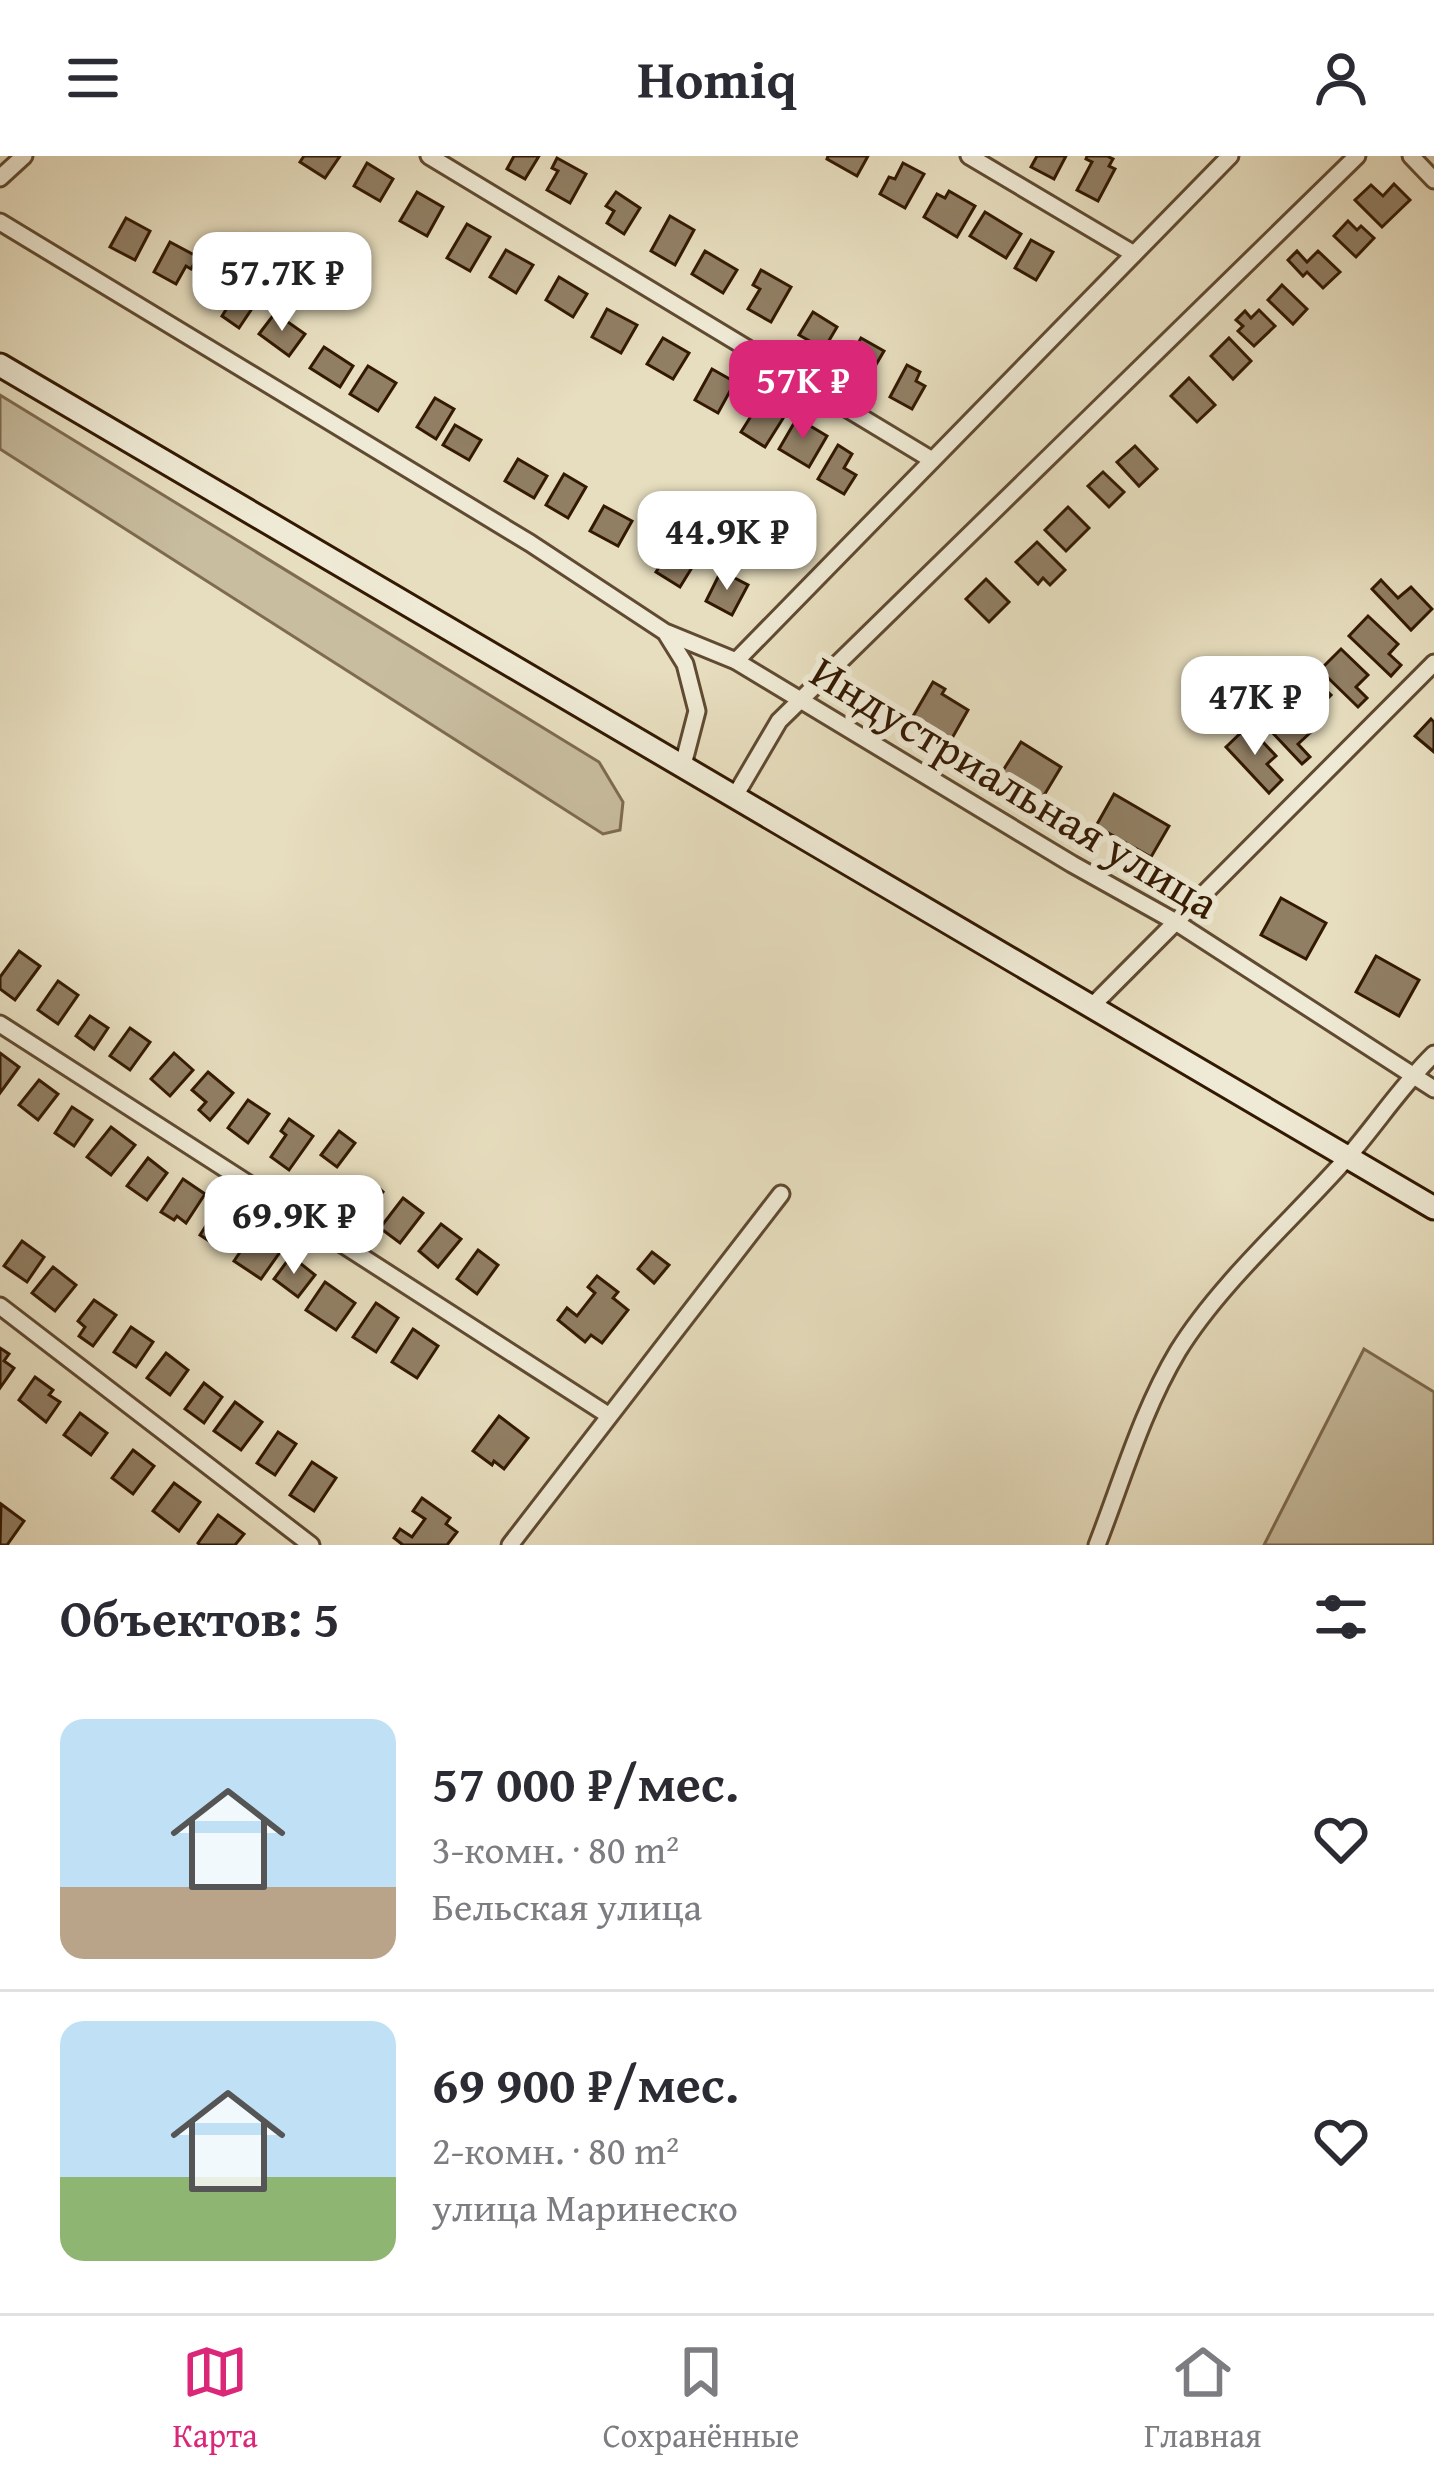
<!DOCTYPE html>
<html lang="ru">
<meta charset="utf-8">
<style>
:root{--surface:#fff;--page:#f7f7f7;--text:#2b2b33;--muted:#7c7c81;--line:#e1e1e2;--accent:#db2777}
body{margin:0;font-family:"Gentium Book Plus",serif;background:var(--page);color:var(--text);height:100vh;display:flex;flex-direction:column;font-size:45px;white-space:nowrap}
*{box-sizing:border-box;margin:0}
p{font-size:39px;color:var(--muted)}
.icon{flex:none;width:66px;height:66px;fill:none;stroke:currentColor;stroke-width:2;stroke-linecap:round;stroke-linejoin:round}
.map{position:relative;height:1389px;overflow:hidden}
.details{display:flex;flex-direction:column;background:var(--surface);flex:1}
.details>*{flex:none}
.price{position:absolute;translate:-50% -102px;padding:0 27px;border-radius:24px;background:#fff;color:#222;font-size:39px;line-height:78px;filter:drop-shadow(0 3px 6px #0008)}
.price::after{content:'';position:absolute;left:50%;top:72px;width:36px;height:27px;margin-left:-18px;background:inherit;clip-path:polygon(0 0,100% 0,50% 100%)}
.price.selected{background:var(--accent);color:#fff}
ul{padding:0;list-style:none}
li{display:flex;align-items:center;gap:36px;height:300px;padding:0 60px}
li+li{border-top:3px solid var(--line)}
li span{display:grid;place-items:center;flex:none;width:336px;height:240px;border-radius:24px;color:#555}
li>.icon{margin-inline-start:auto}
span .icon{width:144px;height:144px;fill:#fffc;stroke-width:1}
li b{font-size:51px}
h2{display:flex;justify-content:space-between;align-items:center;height:144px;padding:0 60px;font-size:51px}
header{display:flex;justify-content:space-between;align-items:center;height:156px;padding:0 60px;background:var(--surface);font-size:54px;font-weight:600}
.dock{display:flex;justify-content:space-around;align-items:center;height:168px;border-top:3px solid var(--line);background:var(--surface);font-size:33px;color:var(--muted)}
.dock a{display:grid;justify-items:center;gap:6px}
.dock .selected{color:var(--accent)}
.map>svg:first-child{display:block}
.green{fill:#c8bd9f;stroke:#7e6b50;stroke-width:3}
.building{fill:#917f64;stroke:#331902;stroke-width:3}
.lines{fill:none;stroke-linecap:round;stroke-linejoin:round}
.street-casing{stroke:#604a31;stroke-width:21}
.secondary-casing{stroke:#331902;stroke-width:27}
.street{stroke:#efead5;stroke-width:15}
.secondary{stroke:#efead5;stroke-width:21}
.labels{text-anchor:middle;stroke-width:12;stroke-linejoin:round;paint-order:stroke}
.street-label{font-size:45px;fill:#331902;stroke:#efead5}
</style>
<header><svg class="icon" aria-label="menu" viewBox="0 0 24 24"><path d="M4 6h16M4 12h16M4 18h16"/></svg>Homiq<svg class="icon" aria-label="person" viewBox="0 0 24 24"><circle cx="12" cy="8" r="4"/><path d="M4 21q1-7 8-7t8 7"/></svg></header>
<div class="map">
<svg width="1434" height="1389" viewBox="0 0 1434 1389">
<rect width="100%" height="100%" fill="#e7debf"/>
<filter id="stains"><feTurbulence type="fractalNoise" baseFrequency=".00167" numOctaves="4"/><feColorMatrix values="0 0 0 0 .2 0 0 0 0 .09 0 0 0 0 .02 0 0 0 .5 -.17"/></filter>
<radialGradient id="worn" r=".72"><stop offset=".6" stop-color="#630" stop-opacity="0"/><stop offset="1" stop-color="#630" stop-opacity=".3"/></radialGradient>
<g class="green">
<path d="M0 239 599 606 623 646 620 674 603 678 0 293Z"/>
<path d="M1364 1193 1434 1236V1389H1264Z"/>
</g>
<g class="building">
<path d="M304 0H340L325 22 300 6Z"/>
<path d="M514 0H539L525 23 507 13Z"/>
<path d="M828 0H868L857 20 827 3Z"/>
<path d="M1037 0H1066L1054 23 1031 11Z"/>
<path d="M1087 0H1107L1113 3 1109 10 1115 13 1098 45 1077 34 1092 6 1086 3Z"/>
<path d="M557 2 586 18 570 47 547 34 558 15 552 12Z"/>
<path d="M367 7 393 23 380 45 354 30Z"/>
<path d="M903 7 924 18 905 52 880 38 889 21 895 23Z"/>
<path d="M1394 28 1410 44 1382 71 1355 44 1371 29 1383 40Z"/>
<path d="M949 35 975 50 957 81 924 61 937 38 945 42Z"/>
<path d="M417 36 443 51 427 80 400 65Z"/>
<path d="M616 36 640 52 624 78 607 67 614 55 606 50Z"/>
<path d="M985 56 1021 78 1006 102 970 80Z"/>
<path d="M670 60 694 74 675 109 651 95Z"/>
<path d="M126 62 150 75 135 104 110 91Z"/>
<path d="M1348 65 1357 74 1361 70 1374 82 1356 101 1334 80Z"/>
<path d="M467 68 490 81 470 115 447 102Z"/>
<path d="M1031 84 1053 96 1036 124 1015 112Z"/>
<path d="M170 86 198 101 191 113 186 110 176 128 154 116Z"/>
<path d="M506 94 533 109 516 137 490 121Z"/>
<path d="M705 95 737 114 723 137 692 118Z"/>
<path d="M1297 95 1307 106 1318 95 1340 116 1323 132 1307 116 1303 120 1288 104Z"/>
<path d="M761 114 791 131 771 166 748 153 760 133 753 129Z"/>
<path d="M559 121 587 138 573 161 546 144Z"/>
<path d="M234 128 257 145 239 172 222 160 227 152 220 148Z"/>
<path d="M1282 129 1307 153 1293 168 1268 144Z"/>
<path d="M607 153 637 169 621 197 592 181Z"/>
<path d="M1259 154 1275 170 1254 190 1238 175 1243 170 1236 164 1245 155 1251 162Z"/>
<path d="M813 156 837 171 824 193 799 179Z"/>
<path d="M275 157 305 178 289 200 259 178Z"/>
<path d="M663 182 689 197 673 223 647 208Z"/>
<path d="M861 182 884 195 867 224 845 210Z"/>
<path d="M1229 182 1251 205 1233 223 1211 200Z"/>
<path d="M324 191 353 210 340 231 310 212Z"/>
<path d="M907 209 920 216 916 225 925 230 912 253 890 241Z"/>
<path d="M368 210 396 227 378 255 350 238Z"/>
<path d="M712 213 735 226 718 257 695 244Z"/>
<path d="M1189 222 1215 249 1197 266 1171 240Z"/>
<path d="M763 241 787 256 765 291 741 276Z"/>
<path d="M435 242 454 253 436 283 417 271Z"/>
<path d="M797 262 827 280 809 311 779 293Z"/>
<path d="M455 269 481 284 469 304 443 289Z"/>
<path d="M838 289 852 298 844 312 856 319 844 338 818 323Z"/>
<path d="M1135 290 1157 313 1139 330 1117 306Z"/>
<path d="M518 303 547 320 534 342 505 325Z"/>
<path d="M1103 316 1124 336 1109 351 1088 330Z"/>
<path d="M564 318 586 331 568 362 546 349Z"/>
<path d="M604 350 632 365 618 390 590 375Z"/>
<path d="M1068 351 1089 372 1066 395 1045 374Z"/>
<path d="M1037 386 1065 414 1050 429 1043 422 1038 428 1016 406Z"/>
<path d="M667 387 696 405 680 431 656 416 664 403 659 400Z"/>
<path d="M721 415 748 429 732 459 706 445Z"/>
<path d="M986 423 1009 446 989 466 966 443Z"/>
<path d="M1381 424 1398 442 1411 431 1432 453 1411 474 1372 433Z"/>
<path d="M1368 460 1398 488 1389 498 1401 509 1391 520 1349 480Z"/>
<path d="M1341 493 1368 519 1356 531 1367 542 1358 551 1320 514Z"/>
<path d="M1305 514 1331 539 1312 558 1287 533Z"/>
<path d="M933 526 945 533 942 538 968 554 951 584 912 562Z"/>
<path d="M1287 551 1311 576 1298 588 1310 601 1302 608 1267 571Z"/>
<path d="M1431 563 1434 566V596L1415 580Z"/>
<path d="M1248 570 1276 600 1267 608 1282 624 1269 637 1226 591Z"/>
<path d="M1021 586 1061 611 1043 641 1002 616Z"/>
<path d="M1114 638 1169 670 1151 701 1096 670Z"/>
<path d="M1281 742 1326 767 1306 803 1261 779Z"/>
<path d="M19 795 40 810 15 844 0 833V821Z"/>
<path d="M1376 800 1419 824 1399 860 1356 836Z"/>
<path d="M58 825 78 839 58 868 38 854Z"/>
<path d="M90 860 108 872 94 893 76 880Z"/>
<path d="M130 872 150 886 130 914 110 900Z"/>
<path d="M0 897 19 911 0 937Z"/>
<path d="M174 897 193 914 170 940 151 923Z"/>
<path d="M208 916 233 937 210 964 199 954 206 946 192 934Z"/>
<path d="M39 924 58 938 38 964 19 949Z"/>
<path d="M248 944 269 958 248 987 228 972Z"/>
<path d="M72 951 92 964 74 990 55 977Z"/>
<path d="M289 963 313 980 289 1014 271 1001 286 979 281 975Z"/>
<path d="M111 971 135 989 111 1019 87 1001Z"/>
<path d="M339 975 355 987 337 1011 321 999Z"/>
<path d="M148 1002 167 1017 147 1044 127 1030Z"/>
<path d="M183 1023 205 1038 186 1067 177 1060 174 1064 161 1056Z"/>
<path d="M370 1024 383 1036 361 1062 348 1051Z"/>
<path d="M403 1042 423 1057 400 1087 380 1072Z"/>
<path d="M218 1051 241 1066 223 1094 200 1079Z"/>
<path d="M441 1068 461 1083 438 1111 419 1095Z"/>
<path d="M258 1070 285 1089 261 1123 234 1105Z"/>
<path d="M22 1085 44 1101 27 1126 4 1110Z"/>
<path d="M478 1094 498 1109 477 1138 457 1123Z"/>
<path d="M652 1096 669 1109 654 1127 638 1113Z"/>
<path d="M291 1100 315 1119 298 1141 274 1123Z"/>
<path d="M53 1111 76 1129 55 1155 32 1137Z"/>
<path d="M597 1120 618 1136 613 1142 628 1154 602 1187 591 1179 585 1186 558 1164 567 1152 577 1160 595 1137 588 1131Z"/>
<path d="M325 1126 355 1147 336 1174 306 1154Z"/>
<path d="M94 1144 116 1159 93 1190 79 1180 85 1171 78 1165Z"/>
<path d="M376 1147 398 1162 376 1196 353 1181Z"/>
<path d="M131 1171 153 1186 136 1211 114 1196Z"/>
<path d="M413 1173 438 1190 417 1222 392 1206Z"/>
<path d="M0 1192 9 1198 4 1205 14 1212 0 1232Z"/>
<path d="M166 1197 188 1214 170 1239 147 1222Z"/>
<path d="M35 1221 53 1234 49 1239 60 1246 46 1266 19 1244Z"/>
<path d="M204 1227 222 1241 204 1267 185 1253Z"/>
<path d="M235 1246 262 1266 241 1294 214 1275Z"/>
<path d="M80 1257 107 1277 91 1299 64 1279Z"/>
<path d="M499 1260 528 1282 504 1313 494 1305 492 1309 473 1295Z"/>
<path d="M278 1276 296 1288 275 1319 257 1307Z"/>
<path d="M133 1294 154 1310 133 1338 112 1322Z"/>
<path d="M312 1306 336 1322 314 1355 290 1339Z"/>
<path d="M174 1327 200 1346 179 1375 153 1355Z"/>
<path d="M422 1342 450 1362 446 1368 457 1376 447 1389H403L394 1382 400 1373 412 1381 425 1363 413 1355Z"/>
<path d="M1 1348 24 1365 7 1389H0Z"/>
<path d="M218 1359 244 1378 235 1389H200L198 1387Z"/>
</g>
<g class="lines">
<defs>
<g id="street">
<path d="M429 0 932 304"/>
<path d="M969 0 1134 98"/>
<path d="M1411 0 1434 24"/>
<path d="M0 22 24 0"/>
<path d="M0 66 530 387 665 476 736 505 1072 708 1174 765 1434 933"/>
<path d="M667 479 685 508 697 555 683 609"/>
<path d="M736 505 1230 0"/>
<path d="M735 640 779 565 1357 0"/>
<path d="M1092 850 1434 507"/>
<path d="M0 868 608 1259"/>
<path d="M0 1150 311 1389"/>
<path d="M510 1389 781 1038"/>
<path d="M1097 1389C1122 1325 1142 1255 1178 1195 1220 1127 1292 1064 1346 1003 1376 969 1401 930 1434 898"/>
</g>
<path id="secondary" d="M0 209 1434 1052"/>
</defs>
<use href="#street" class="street-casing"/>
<use href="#secondary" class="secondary-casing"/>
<use href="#street" class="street"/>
<use href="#secondary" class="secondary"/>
</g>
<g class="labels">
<g class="street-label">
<text transform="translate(1015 631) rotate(31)" y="16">Индустриальная улица</text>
</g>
</g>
<rect width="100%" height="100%" filter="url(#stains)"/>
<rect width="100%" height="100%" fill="url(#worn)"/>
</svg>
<b class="price" style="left:282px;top:178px">57.7K ₽</b>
<b class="price selected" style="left:803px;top:286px">57K ₽</b>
<b class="price" style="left:727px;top:437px">44.9K ₽</b>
<b class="price" style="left:1255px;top:602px">47K ₽</b>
<b class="price" style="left:294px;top:1121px">69.9K ₽</b>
</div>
<section class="details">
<h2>Объектов: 5<svg class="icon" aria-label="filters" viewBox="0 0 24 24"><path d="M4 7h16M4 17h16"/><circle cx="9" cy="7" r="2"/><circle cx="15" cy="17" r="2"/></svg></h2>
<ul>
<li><span style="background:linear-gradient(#bfe0f5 70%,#b9a48a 0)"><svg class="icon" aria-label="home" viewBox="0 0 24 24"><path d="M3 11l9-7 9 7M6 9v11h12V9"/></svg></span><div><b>57 000 ₽/мес.</b><p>3-комн. · 80 m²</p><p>Бельская улица</p></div><svg class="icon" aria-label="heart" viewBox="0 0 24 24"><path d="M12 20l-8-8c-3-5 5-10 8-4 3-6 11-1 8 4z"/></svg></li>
<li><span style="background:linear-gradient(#bfe0f5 65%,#8fb573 0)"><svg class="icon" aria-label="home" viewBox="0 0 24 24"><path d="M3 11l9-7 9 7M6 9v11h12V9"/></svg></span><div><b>69 900 ₽/мес.</b><p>2-комн. · 80 m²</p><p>улица Маринеско</p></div><svg class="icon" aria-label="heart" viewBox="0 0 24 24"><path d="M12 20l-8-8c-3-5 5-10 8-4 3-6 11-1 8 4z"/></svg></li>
</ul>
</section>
<nav class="dock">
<a class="selected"><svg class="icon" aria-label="map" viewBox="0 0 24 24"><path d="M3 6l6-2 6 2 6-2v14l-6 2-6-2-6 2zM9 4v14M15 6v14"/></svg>Карта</a>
<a><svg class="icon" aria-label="saved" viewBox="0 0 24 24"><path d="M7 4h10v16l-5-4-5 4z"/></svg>Сохранённые</a>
<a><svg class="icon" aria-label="home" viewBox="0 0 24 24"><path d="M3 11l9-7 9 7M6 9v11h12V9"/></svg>Главная</a>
</nav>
